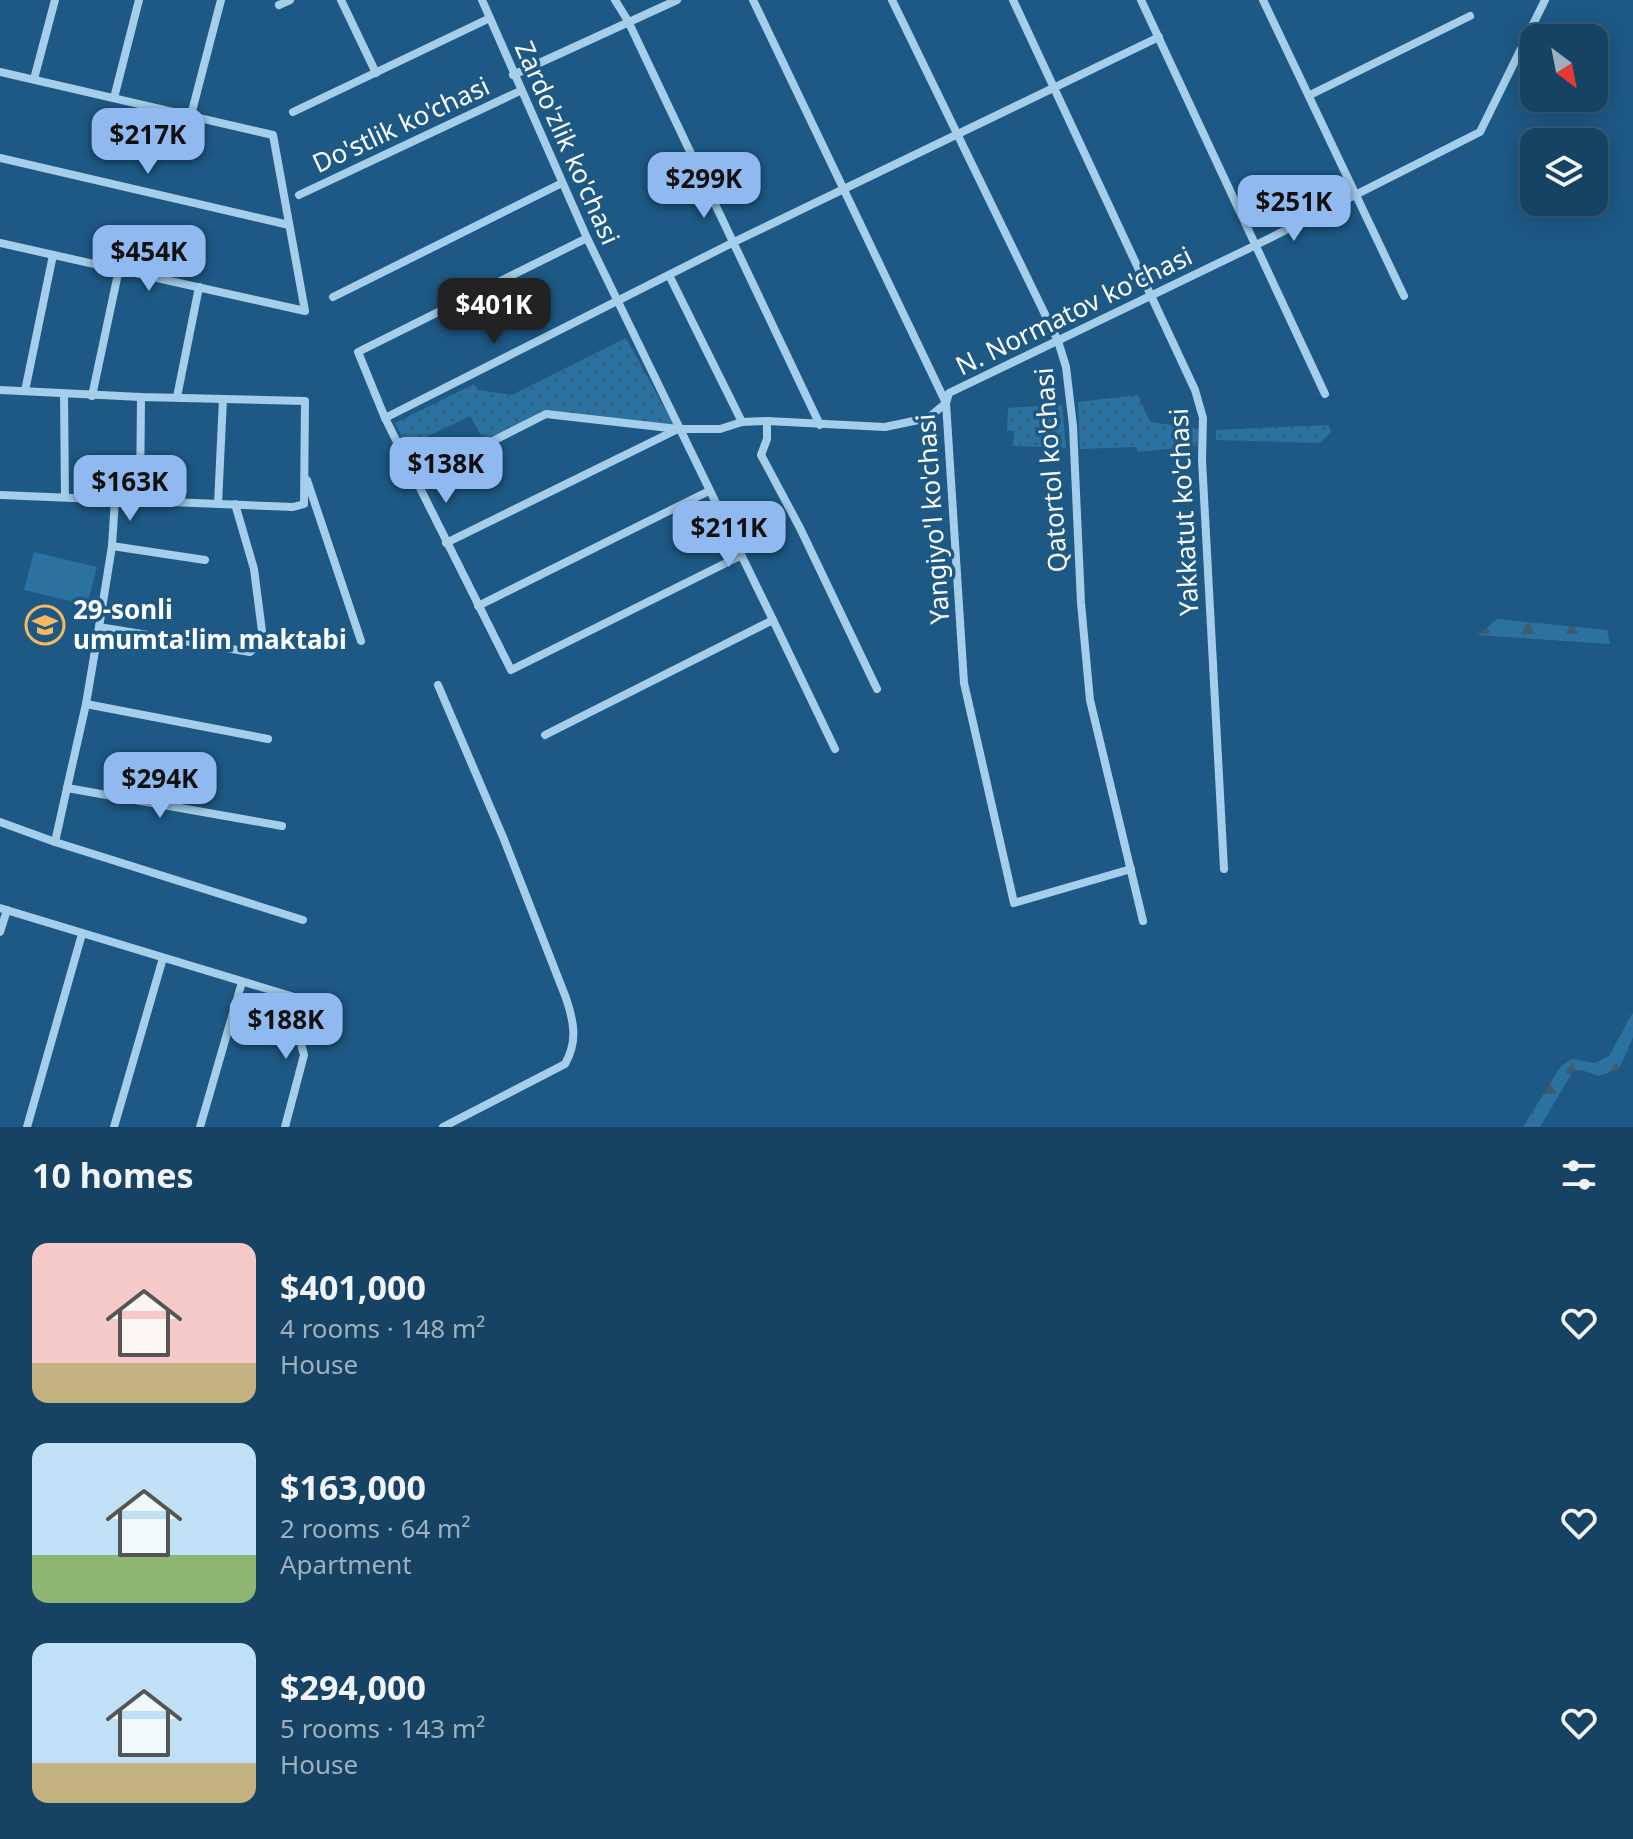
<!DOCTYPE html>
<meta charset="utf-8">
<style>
:root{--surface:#164363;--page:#234e6c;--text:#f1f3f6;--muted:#9eb0be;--line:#355c78;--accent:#90b9f0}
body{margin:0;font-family:"Noto Sans",sans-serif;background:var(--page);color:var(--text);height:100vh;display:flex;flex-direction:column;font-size:30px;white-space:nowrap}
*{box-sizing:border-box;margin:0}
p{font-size:26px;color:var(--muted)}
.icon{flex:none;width:44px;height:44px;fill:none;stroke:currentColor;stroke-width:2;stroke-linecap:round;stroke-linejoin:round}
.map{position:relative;height:1127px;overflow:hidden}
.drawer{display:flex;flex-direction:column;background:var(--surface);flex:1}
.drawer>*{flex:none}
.needle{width:52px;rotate:148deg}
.tools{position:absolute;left:1520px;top:24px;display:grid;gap:16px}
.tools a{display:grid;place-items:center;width:88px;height:88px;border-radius:16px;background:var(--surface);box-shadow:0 4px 20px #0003,0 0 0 2px var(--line);font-size:40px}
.price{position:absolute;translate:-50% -68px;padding:0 18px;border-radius:16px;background:var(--accent);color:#111;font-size:26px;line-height:52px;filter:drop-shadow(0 2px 4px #0008)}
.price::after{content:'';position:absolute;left:50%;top:48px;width:24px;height:18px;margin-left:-12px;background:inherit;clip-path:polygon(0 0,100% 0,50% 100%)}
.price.on{background:#222;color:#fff}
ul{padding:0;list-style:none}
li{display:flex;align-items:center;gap:24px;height:200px;padding:0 32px}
li span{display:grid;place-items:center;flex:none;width:224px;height:160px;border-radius:16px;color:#555}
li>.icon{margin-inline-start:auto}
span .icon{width:96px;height:96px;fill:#fffc;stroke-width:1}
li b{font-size:34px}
h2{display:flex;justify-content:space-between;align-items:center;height:96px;padding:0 32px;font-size:34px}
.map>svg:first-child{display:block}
.grass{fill:url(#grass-dots)}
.forest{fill:url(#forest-firs)}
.pitch{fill:#2c72a0}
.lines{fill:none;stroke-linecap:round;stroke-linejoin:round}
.minor{stroke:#a4ceea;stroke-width:8}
.labels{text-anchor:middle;stroke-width:7;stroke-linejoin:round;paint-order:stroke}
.street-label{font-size:26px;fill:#fff;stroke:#1d5984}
.poi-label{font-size:26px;font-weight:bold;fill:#fff;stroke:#1d5984;text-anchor:start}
</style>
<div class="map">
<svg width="1633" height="1127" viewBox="0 0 1633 1127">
<defs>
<pattern id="grass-dots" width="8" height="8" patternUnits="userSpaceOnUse" patternTransform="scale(2)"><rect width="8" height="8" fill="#2c72a0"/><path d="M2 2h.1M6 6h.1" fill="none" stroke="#3f5b6e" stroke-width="1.8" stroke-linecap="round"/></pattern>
<pattern id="forest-firs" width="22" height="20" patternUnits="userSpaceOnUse" patternTransform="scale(2)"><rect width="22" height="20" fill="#2c72a0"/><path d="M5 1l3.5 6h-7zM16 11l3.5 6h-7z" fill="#3f5b6e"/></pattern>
</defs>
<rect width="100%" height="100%" fill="#1d5984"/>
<g class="grass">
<path d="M626 338 674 425 544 411 484 441 470 416 407 446 395 423 474 384 478 390 512 395Z"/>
<path d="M1138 395 1150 422 1199 429 1198 446 1138 452 1136 447 1080 449 1078 402Z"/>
<path d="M1062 404 1066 448 1013 446 1014 431H1007L1008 408Z"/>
<path d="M1329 425 1331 432 1320 443 1216 440V430Z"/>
</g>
<g class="forest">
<path d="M1497 619 1607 630 1610 644 1478 635Z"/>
<path d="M1633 1012V1037L1619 1069 1598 1076 1582 1070 1573 1071 1540 1127H1523L1561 1066 1572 1059 1595 1063 1609 1056Z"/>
</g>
<path class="pitch" d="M34 552 97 567 87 605 24 590Z"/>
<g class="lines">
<g class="minor">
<path d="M341 0 376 73"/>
<path d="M482 0 587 238 773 620 545 735"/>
<path d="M615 0 628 21 820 425"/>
<path d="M753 0 946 403 964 683 1014 903 1131 869"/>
<path d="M892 0 1058 341 1066 367 1073 426 1081 603 1090 700 1143 921"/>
<path d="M1013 0 1195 390 1203 418 1202 460 1224 869"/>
<path d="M1141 0 1325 394"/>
<path d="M1263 0 1404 296"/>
<path d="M279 5 290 0"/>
<path d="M0 72 273 135 305 311 0 243"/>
<path d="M513 75 677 0"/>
<path d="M34 79 55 0"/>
<path d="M1310 95 1470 16"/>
<path d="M114 98 139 0"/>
<path d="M293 112 490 18"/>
<path d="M191 115 221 0"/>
<path d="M0 158 289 225"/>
<path d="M299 195 520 91"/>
<path d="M587 238 358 352 385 418 511 670 740 556"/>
<path d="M669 275 742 422"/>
<path d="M333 297 562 183"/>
<path d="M0 390 141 397 305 401 304 504 293 507 0 495"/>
<path d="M25 391 53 255"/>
<path d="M64 394 65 497"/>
<path d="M92 396 119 269"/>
<path d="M177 397 199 287"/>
<path d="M385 418 732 243 1159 37"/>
<path d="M767 421V439L761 455 800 528 877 689"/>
<path d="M307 480 361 641"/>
<path d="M416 480 546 414 678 429H720L742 422 767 421 885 427 928 418 946 403 949 393 1256 245 1480 132 1545 0"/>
<path d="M140 500 141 397"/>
<path d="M218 504 223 399"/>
<path d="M446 543 678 429"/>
<path d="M112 546 115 499"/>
<path d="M205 560 112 546 99 627 250 652 263 639 254 569 235 504"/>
<path d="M478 606 709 491"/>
<path d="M773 620 835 749"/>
<path d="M438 685 503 837 566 998C574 1022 578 1041 565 1064L443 1127"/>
<path d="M86 704 268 739"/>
<path d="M67 788 86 704 99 627"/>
<path d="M0 822 55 842 303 920"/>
<path d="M55 842 67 788 282 826"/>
<path d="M0 908 314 1003"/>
<path d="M0 932 7 910"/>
<path d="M27 1127 82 934"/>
<path d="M114 1127 163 958"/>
<path d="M200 1127 242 982"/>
<path d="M285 1127 304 1055 288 996"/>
</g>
</g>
<defs>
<symbol id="school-ring" viewBox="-11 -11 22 22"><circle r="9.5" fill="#1d5984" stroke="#fab862" stroke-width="1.5"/><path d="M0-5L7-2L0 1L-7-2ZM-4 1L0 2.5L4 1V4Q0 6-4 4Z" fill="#fab862"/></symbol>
</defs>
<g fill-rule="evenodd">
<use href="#school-ring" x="23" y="603" width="44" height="44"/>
</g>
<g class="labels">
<g class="street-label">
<text transform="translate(401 125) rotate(-25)" y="9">Do'stlik ko'chasi</text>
<text transform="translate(567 143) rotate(66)" y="9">Zardo'zlik ko'chasi</text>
<text transform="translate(1074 311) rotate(-26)" y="9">N. Normatov ko'chasi</text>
<text transform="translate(1051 470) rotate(-94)" y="9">Qatortol ko'chasi</text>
<text transform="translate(1184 512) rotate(-93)" y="9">Yakkatut ko'chasi</text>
<text transform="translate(933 519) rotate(-94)" y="9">Yangiyo'l ko'chasi</text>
</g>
<g class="poi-label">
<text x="73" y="619">29-sonli<tspan x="73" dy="30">umumta'lim maktabi</tspan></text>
</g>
</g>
</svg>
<div class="tools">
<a><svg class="needle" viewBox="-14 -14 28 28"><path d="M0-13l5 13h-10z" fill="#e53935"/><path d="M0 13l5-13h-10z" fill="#9eb0be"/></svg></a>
<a><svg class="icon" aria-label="layers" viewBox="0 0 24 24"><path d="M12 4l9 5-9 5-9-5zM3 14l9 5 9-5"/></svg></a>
</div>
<b class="price" style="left:148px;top:176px">$217K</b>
<b class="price" style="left:704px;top:220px">$299K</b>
<b class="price" style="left:1294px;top:243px">$251K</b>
<b class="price" style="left:149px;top:293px">$454K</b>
<b class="price on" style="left:494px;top:346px">$401K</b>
<b class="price" style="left:446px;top:505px">$138K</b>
<b class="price" style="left:130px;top:523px">$163K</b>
<b class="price" style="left:729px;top:569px">$211K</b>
<b class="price" style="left:160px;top:820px">$294K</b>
<b class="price" style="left:286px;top:1061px">$188K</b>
</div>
<section class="drawer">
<h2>10 homes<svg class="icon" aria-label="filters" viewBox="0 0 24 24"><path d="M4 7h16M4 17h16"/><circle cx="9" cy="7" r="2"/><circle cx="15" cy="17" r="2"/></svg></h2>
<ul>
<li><span style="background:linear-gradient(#f6c9c9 75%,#c2b280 0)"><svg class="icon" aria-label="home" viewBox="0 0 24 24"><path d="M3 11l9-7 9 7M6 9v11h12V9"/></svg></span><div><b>$401,000</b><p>4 rooms · 148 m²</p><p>House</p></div><svg class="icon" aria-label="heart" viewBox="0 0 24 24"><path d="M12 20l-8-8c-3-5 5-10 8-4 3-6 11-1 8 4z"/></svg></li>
<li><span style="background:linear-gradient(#bfe0f5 70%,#8fb573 0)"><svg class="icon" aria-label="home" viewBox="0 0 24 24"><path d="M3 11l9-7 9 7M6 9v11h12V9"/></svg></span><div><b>$163,000</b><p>2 rooms · 64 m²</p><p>Apartment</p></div><svg class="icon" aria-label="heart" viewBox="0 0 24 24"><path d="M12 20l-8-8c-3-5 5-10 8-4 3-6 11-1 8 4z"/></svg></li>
<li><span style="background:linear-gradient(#bfe0f5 75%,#c2b280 0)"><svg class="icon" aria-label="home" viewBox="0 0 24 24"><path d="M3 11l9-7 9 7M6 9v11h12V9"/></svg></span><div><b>$294,000</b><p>5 rooms · 143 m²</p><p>House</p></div><svg class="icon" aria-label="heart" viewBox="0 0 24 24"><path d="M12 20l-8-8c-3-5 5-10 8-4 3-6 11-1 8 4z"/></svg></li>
</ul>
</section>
